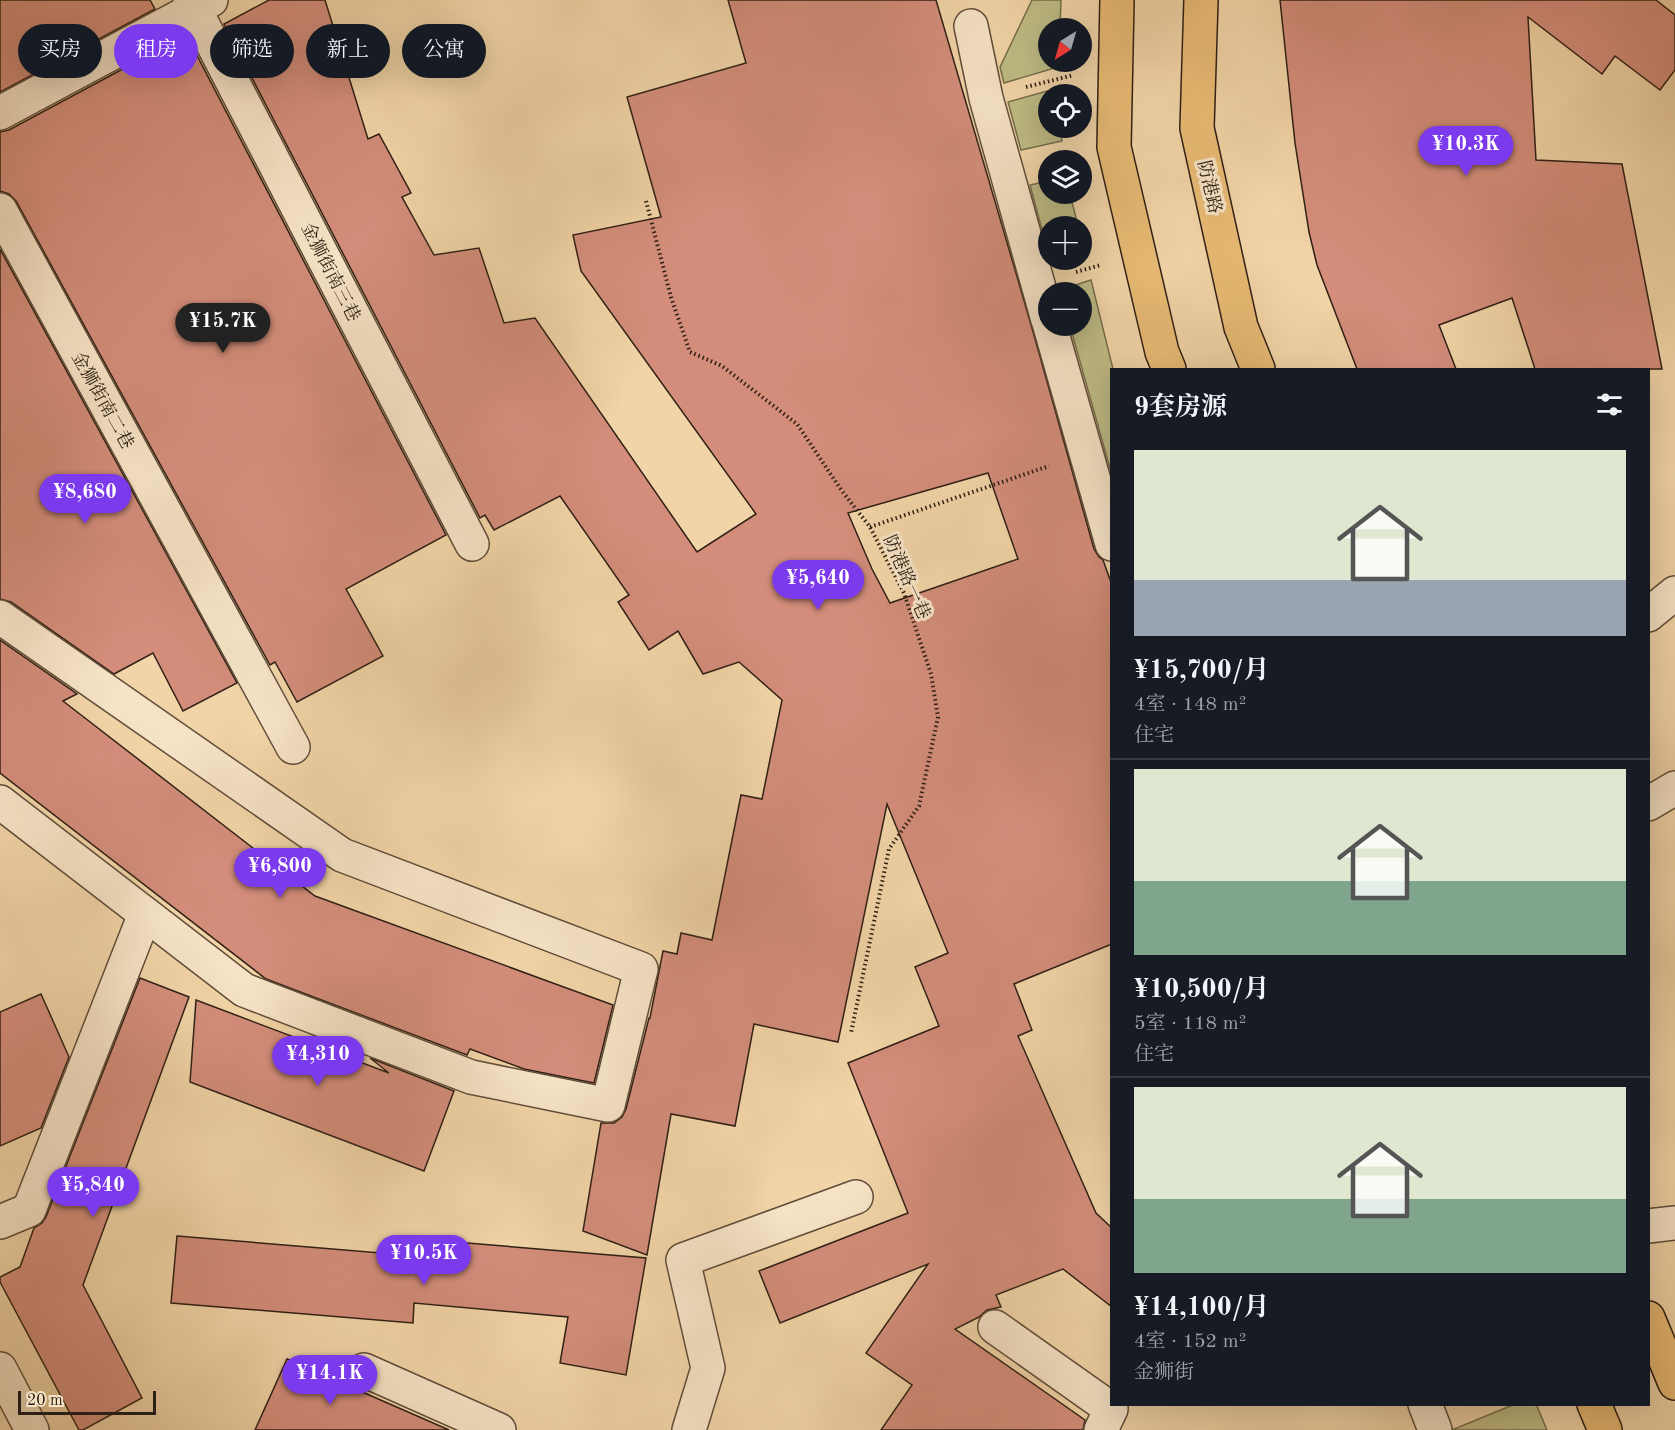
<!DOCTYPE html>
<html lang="zh">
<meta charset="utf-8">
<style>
:root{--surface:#171b24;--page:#242831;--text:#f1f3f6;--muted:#9ea1a6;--line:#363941;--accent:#7c3aed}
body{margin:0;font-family:"Old Standard TT","Noto Serif SC",serif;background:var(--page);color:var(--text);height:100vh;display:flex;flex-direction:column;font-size:22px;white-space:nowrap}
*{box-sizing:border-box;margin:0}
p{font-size:20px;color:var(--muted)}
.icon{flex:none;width:33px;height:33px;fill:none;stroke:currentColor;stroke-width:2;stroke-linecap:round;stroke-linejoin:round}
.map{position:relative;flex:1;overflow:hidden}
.details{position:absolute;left:1110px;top:368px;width:540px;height:1038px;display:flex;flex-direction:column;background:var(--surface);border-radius:0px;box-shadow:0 6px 24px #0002}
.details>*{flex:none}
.hud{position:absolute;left:18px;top:24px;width:570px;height:54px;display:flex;gap:12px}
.needle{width:39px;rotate:217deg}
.controls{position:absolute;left:1038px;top:18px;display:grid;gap:12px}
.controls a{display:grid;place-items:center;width:54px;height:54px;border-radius:50%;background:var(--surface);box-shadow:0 6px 24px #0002;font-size:30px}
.scale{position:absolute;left:18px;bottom:15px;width:138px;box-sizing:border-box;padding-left:6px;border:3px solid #2f2015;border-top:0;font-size:16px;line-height:21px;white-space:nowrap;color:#2f2015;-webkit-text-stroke:4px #f6e3c6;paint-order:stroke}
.price{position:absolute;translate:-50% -51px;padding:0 14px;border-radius:21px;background:var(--accent);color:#fff;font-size:20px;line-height:39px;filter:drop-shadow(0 2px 3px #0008)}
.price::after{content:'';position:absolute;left:50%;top:36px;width:18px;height:14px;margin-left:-9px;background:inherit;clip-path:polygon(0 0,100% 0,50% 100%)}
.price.selected{background:#222;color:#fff}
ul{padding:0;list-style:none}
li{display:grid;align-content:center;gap:12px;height:318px;padding:0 24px}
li+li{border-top:2px solid var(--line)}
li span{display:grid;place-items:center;height:186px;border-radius:0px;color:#555}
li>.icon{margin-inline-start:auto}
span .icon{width:108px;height:108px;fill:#fffc;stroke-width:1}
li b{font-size:26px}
h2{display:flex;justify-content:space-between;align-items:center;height:72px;padding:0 24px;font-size:26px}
.tag{padding:0 21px;border-radius:27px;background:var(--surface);box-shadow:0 6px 24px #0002;font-size:21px;line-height:54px}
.tag.selected{background:var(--accent);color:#fff}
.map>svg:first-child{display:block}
.green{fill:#bebb84;stroke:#766e4c;stroke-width:1.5}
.building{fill:#d38d7a;stroke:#2f2015;stroke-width:1.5;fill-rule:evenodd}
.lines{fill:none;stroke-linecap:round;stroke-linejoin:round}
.minor-casing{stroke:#604d3a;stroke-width:36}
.highway-casing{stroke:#2f2015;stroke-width:36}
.path{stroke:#2f2015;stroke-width:4;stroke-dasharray:1.5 3;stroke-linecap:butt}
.minor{stroke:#f6e3c6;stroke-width:33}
.highway{stroke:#e8ba74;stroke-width:33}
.labels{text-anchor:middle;stroke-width:6;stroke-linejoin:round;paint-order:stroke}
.street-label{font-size:18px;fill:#2f2015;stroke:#f6e3c6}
</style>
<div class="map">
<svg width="1675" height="1430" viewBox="0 0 1675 1430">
<rect width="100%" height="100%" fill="#f1d4a7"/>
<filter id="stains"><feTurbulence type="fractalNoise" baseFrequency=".00333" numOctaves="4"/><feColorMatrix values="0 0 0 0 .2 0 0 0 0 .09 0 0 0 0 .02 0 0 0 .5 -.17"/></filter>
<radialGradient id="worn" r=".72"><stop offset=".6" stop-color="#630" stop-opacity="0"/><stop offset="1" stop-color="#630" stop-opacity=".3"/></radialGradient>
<g class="green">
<path d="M1032 0H1061L1060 28H1048V62H1059L1058 67 1004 83 1000 67Z"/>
<path d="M1058 88V94H1048V128H1061L1062 141 1021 150 1008 102Z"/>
<path d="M1048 181V194H1070L1078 226H1048V252L1030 185Z"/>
<path d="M1091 280 1113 369H1112L1111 472 1070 326H1082V292H1061L1060 290Z"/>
<path d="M1515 1404H1536L1547 1430H1452Z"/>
</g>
<g class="building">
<path d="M0 0H150L155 9 0 92Z"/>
<path d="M269 0H325L368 139 379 134 411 193 402 197 434 255 479 248 504 323 535 318 697 552 756 514 581 271 573 235 661 217 627 97 746 63 728 0H936L1032 328 1094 549 1099 557 1103 560 1112 585V944L1014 984 1032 1030 1018 1036 1096 1213 1112 1228V1307L1063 1269 996 1295 1001 1307 987 1310 979 1317 955 1329 1085 1420 1083 1430H881L912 1385 866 1353 928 1264 780 1323 759 1271 908 1213 848 1063 939 1026 915 967 948 953 887 804 838 1042 754 1024 735 1126 671 1114 647 1255 583 1231 601 1123H614L622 1117 626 1109 649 1018H650L663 951 677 954 681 933 712 940 741 795 762 799 782 700 739 662 703 674 678 631 649 650 618 602 629 595 560 496 494 530 485 515 480 518 224 24ZM988 473 1018 559 890 603 872 569 848 513Z"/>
<path d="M1280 0H1656L1675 15V70L1660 90 1615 56 1602 74 1528 17 1536 160 1622 164 1662 369H1535L1512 298 1439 325 1456 369H1357L1317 265 1309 232 1295 143Z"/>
<path d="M173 42 177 49 190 42 446 535 346 589 383 656 297 702 275 662 270 665 16 201 9 194 0 191V132L9 130Z"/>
<path d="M0 249 237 683 183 711 153 653 114 674 11 602 0 599Z"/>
<path d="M0 640 77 694 63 701 315 896 613 1005 594 1083 524 1069 470 1049 467 1055 266 979 0 773Z"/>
<path d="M140 978 189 997 83 1285 142 1398 83 1430H79L0 1282V1277L20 1267 34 1228 42 1223 46 1217Z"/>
<path d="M41 994 69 1057 41 1128 0 1146V1012Z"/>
<path d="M196 1000 389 1073 370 1058 454 1091 424 1171 190 1082Z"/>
<path d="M177 1236 417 1256 419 1239 646 1258 626 1375 560 1363 568 1317 414 1303 413 1323 171 1303Z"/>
<path d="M287 1359 449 1430H255Z"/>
</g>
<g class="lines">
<defs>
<g id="minor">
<path d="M190 0 472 544"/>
<path d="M971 26 986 98 1048 320"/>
<path d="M0 113 211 0"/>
<path d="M0 210 293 747"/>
<path d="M1050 326 1112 544"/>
<path d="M1648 615 1675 593"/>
<path d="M0 617 342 855 641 969 608 1105 471 1077 244 990 0 802"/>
<path d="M1648 804 1675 788"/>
<path d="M0 1222 29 1210 145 914"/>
<path d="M1648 1226 1675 1223"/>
<path d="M995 1327 1111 1409 1101 1430"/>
<path d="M0 1369 32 1430"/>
<path d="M364 1370 499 1430"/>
<path d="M1425 1404 1435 1430"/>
<path d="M689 1430 708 1368 683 1260 856 1197"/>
</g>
<g id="highway">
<path d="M1117 0 1114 147 1162 352 1169 369"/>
<path d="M1201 0 1197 128 1241 327 1258 369"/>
<path d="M1648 1318 1675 1383"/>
<path d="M1594 1404 1605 1430"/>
</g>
</defs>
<use href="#minor" class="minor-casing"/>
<use href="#highway" class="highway-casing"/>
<g class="path">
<path d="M1026 87 1074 75"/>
<path d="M646 201 671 297 690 352 722 366 797 424 842 491 870 527 904 593 931 674 938 717 919 806 889 849 851 1033"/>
<path d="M1076 272 1101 265"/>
<path d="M870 527 1049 466"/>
</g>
<use href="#minor" class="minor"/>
<use href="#highway" class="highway"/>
</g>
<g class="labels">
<g class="street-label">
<text transform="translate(1210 187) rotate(77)" y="6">防港路</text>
<text transform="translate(331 272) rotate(63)" y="6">金狮街南三巷</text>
<text transform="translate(103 400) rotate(61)" y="6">金狮街南二巷</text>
<text transform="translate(907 577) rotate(66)" y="6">防港路一巷</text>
</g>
</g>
<rect width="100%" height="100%" filter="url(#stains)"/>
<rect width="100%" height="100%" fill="url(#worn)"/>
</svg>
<div class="controls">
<a><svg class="needle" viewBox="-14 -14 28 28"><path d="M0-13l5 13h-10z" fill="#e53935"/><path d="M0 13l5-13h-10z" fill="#9ea1a6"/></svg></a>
<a><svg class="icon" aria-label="locate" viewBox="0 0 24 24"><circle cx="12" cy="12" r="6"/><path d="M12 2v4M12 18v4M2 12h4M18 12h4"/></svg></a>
<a><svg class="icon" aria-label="layers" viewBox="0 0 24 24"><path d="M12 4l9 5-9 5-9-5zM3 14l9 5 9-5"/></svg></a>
<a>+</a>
<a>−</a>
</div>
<div class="scale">20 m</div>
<b class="price" style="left:1466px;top:177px">¥10.3K</b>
<b class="price selected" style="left:223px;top:354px">¥15.7K</b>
<b class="price" style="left:85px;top:525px">¥8,680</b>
<b class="price" style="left:818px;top:611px">¥5,640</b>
<b class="price" style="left:280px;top:899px">¥6,800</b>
<b class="price" style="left:318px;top:1087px">¥4,310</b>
<b class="price" style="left:93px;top:1218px">¥5,840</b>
<b class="price" style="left:424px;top:1286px">¥10.5K</b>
<b class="price" style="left:330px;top:1406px">¥14.1K</b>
<div class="hud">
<a class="tag">买房</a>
<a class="tag selected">租房</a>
<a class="tag">筛选</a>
<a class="tag">新上</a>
<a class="tag">公寓</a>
</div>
<section class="details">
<h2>9套房源<svg class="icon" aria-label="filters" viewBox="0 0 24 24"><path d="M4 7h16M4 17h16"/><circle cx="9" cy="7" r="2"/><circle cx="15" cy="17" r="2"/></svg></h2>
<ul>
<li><span style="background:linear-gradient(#dfe7d0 70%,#9aa5b1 0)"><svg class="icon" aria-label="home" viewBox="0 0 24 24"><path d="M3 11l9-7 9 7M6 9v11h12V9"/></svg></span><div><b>¥15,700/月</b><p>4室 · 148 m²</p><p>住宅</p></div></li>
<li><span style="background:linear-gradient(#dfe7d0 60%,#7fa58c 0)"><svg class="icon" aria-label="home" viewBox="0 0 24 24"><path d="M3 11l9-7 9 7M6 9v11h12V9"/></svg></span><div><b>¥10,500/月</b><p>5室 · 118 m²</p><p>住宅</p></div></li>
<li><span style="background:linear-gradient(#dfe7d0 60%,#7fa58c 0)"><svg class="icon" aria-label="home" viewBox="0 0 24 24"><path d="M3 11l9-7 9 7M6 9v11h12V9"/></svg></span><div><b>¥14,100/月</b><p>4室 · 152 m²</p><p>金狮街</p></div></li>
</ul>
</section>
</div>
